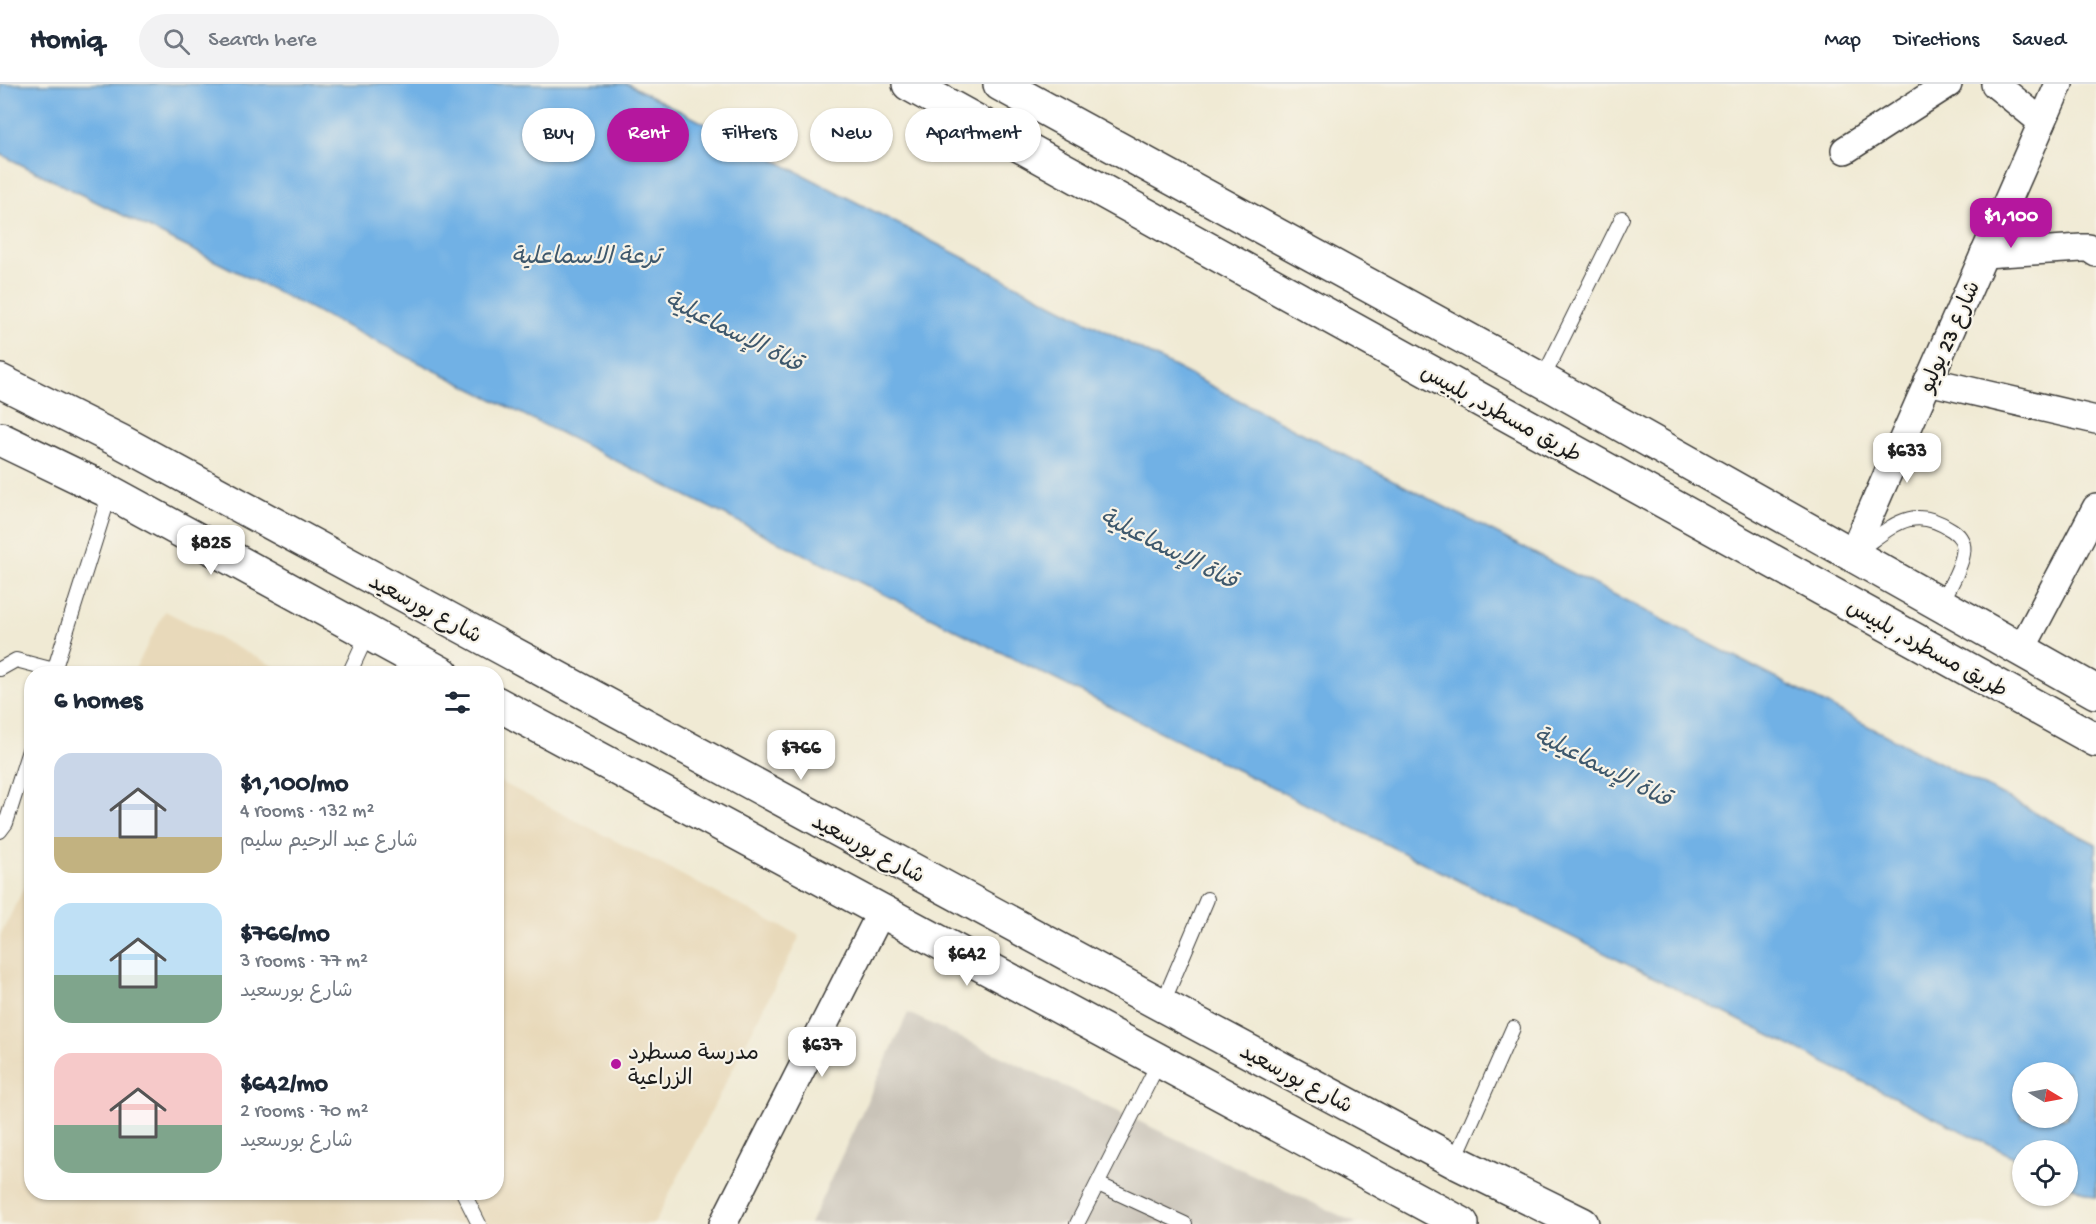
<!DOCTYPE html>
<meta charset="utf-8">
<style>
:root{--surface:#fff;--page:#f2f2f3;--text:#1f2937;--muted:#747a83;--line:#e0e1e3;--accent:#b5179e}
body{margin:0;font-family:"Gochi Hand","Playpen Sans Arabic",sans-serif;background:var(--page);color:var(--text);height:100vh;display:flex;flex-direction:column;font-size:22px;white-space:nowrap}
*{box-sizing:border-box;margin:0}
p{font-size:20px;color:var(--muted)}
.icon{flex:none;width:33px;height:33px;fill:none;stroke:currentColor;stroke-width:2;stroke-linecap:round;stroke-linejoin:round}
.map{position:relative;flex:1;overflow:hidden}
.sheet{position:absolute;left:24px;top:582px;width:480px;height:534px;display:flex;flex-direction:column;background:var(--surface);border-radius:24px;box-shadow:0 2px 4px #0004}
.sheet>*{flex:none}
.top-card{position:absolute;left:522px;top:24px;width:570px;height:54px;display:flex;gap:12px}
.needle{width:39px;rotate:100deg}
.controls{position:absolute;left:2012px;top:978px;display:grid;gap:12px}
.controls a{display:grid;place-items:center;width:66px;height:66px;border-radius:50%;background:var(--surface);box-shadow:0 2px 4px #0004;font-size:30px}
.price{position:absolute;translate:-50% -51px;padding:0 14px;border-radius:12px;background:#fff;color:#222;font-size:20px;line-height:39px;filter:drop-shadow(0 2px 3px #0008)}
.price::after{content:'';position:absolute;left:50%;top:36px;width:18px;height:14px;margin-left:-9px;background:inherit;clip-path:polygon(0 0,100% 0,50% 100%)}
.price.on{background:var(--accent);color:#fff}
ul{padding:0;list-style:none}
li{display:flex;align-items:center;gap:18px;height:150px;padding:0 30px}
li span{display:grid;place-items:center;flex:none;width:168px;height:120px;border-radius:18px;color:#555}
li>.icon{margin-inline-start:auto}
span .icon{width:72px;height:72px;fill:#fffc;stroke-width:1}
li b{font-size:26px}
h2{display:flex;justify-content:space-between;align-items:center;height:72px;padding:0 30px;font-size:26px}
.tag{padding:0 21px;border-radius:27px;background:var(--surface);box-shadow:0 2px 4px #0004;font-size:21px;line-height:54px}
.tag.on{background:var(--accent);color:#fff}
header{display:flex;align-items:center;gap:36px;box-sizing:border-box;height:84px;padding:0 30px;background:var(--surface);border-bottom:2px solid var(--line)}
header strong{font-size:28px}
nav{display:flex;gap:33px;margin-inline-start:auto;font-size:21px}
.search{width:420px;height:54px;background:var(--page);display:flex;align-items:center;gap:15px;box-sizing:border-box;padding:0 21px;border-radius:33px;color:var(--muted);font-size:22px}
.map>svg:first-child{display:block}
.built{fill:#e8d9ba}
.industrial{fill:#c9c3b8}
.water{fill:#71b1e5;stroke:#466680;stroke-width:1.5;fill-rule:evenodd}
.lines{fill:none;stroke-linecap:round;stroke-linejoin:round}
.lane-casing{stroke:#3c3b38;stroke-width:16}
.street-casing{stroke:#3c3b38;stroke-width:30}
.secondary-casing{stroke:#3c3b38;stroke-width:36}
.primary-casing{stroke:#3c3b38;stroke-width:36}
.lane{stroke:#fff;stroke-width:14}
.street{stroke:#fff;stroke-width:27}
.secondary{stroke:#fff;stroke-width:33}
.primary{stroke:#fff;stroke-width:33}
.poi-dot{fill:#b5179e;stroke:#f7f3e8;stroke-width:2}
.labels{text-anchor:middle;stroke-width:4.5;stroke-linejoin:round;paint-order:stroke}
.street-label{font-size:22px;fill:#1c1c1c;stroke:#f7f3e8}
.poi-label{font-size:22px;fill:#1c1c1c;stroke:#f7f3e8;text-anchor:start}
.water-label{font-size:24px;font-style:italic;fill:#3e586c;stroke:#f7f3e8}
</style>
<header>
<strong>Homiq</strong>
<div class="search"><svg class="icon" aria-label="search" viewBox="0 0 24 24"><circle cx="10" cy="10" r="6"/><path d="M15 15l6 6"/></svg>Search here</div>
<nav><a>Map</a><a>Directions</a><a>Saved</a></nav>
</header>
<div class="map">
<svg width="2096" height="1140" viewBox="0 0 2096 1140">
<rect width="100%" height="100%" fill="#f7f3e8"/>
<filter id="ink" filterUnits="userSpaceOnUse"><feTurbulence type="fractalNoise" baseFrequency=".0167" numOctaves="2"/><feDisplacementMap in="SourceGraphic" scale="12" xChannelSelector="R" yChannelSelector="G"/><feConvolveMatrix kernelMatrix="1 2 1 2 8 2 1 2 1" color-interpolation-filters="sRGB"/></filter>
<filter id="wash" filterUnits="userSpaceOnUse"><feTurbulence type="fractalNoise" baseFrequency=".008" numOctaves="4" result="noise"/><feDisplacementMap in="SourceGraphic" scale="24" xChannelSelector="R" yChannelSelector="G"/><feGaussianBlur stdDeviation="1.35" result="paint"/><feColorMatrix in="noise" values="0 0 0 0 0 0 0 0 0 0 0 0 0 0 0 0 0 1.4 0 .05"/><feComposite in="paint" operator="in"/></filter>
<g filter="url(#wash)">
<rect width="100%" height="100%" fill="#f0ead4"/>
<g class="built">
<path d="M165 527 287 589H133Z"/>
<path d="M497 696 800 852 654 1140H0V852L31 790 32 1108H496Z"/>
</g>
<path class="industrial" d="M908 929 1358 1140H810Z"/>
<path class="water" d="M0 0H628L2096 760V1114L2067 1100V1066H2022V1077L0 70ZM2022 988H2067V1034H2022Z"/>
</g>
<g filter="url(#ink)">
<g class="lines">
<defs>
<g id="lane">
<path d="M1542 296 1622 134"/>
<path d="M1859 466C1892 443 1912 419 1952 446 1961 452 1965 459 1963 470 1960 487 1948 505 1941 520"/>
<path d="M0 585 16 576 54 586"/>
<path d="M53 590 110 409"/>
<path d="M349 590 368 549"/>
<path d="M0 747 6 739 32 657"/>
<path d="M1162 921 1207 815"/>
<path d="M1454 1077 1513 944"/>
<path d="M1098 1100 1185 1140"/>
<path d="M463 1108 479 1140"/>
<path d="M1077 1140 1159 978"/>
</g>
<g id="street">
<path d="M1995 0 2042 38"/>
<path d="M1845 66 1948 0"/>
<path d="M1984 170 2082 164H2089L2096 169"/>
<path d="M1928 297 2096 336"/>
<path d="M1852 471 2059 0"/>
<path d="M2021 566 2096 424"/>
<path d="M723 1140 881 828"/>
</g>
<g id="secondary">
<path d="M0 297 120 357 1162 921 1454 1077 1582 1140"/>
<path d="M0 355 110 408 443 590"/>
<path d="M496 619 1462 1140"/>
</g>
<g id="primary">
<path d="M909 0 2096 656"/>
<path d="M1000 0 1542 296 2096 608"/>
</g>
</defs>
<use href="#lane" class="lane-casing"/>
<use href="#street" class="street-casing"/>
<use href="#secondary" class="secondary-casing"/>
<use href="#primary" class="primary-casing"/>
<use href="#lane" class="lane"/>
<use href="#street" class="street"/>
<use href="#secondary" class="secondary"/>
<use href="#primary" class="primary"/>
</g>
</g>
<circle class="poi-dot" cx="616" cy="980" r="6"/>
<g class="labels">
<g class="street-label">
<text transform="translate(1948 252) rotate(-66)" y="8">شارع 23 يوليو</text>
<text transform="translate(1502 328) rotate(29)" y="8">طريق مسطرد, بلبيس</text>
<text transform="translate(426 523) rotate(28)" y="8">شارع بورسعيد</text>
<text transform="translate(1928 563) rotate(29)" y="8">طريق مسطرد, بلبيس</text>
<text transform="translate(869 763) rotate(28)" y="8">شارع بورسعيد</text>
<text transform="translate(1297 993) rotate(28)" y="8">شارع بورسعيد</text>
</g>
<g class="poi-label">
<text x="628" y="975">مدرسة مسطرد<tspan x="628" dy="25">الزراعية</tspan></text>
</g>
<g class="water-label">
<text x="586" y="179">ترعة الاسماعلية</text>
<text transform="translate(734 247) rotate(27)" y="8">قناة الإسماعيلية</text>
<text transform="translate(1169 464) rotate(27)" y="8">قناة الإسماعيلية</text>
<text transform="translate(1603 682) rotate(27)" y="8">قناة الإسماعيلية</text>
</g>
</g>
</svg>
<div class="controls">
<a><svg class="needle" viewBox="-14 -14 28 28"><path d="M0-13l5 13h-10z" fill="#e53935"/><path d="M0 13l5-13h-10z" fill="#747a83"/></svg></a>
<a><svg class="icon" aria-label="locate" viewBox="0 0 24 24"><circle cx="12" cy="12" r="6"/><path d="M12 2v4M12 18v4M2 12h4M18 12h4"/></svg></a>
</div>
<b class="price on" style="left:2011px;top:165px">$1,100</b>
<b class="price" style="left:1907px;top:400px">$633</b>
<b class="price" style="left:211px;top:492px">$825</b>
<b class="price" style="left:801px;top:697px">$766</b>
<b class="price" style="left:967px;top:903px">$642</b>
<b class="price" style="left:822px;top:994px">$637</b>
<div class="top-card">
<a class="tag">Buy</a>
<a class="tag on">Rent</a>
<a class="tag">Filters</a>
<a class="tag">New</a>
<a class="tag">Apartment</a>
</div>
<section class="sheet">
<h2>6 homes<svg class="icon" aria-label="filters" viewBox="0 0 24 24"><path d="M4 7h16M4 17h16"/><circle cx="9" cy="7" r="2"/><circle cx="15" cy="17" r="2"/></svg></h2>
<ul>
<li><span style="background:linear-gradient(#c9d6e8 70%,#c2b280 0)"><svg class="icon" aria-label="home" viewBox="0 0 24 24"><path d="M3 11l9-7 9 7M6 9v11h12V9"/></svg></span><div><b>$1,100/mo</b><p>4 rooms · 132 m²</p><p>شارع عبد الرحيم سليم</p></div></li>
<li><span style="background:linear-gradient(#bfe0f5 60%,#7fa58c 0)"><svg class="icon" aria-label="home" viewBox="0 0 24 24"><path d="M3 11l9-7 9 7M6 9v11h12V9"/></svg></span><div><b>$766/mo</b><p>3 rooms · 77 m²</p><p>شارع بورسعيد</p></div></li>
<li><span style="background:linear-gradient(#f6c9c9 60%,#7fa58c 0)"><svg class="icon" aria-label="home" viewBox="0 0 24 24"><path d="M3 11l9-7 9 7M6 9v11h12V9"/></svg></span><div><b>$642/mo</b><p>2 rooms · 70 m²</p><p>شارع بورسعيد</p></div></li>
</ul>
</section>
</div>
